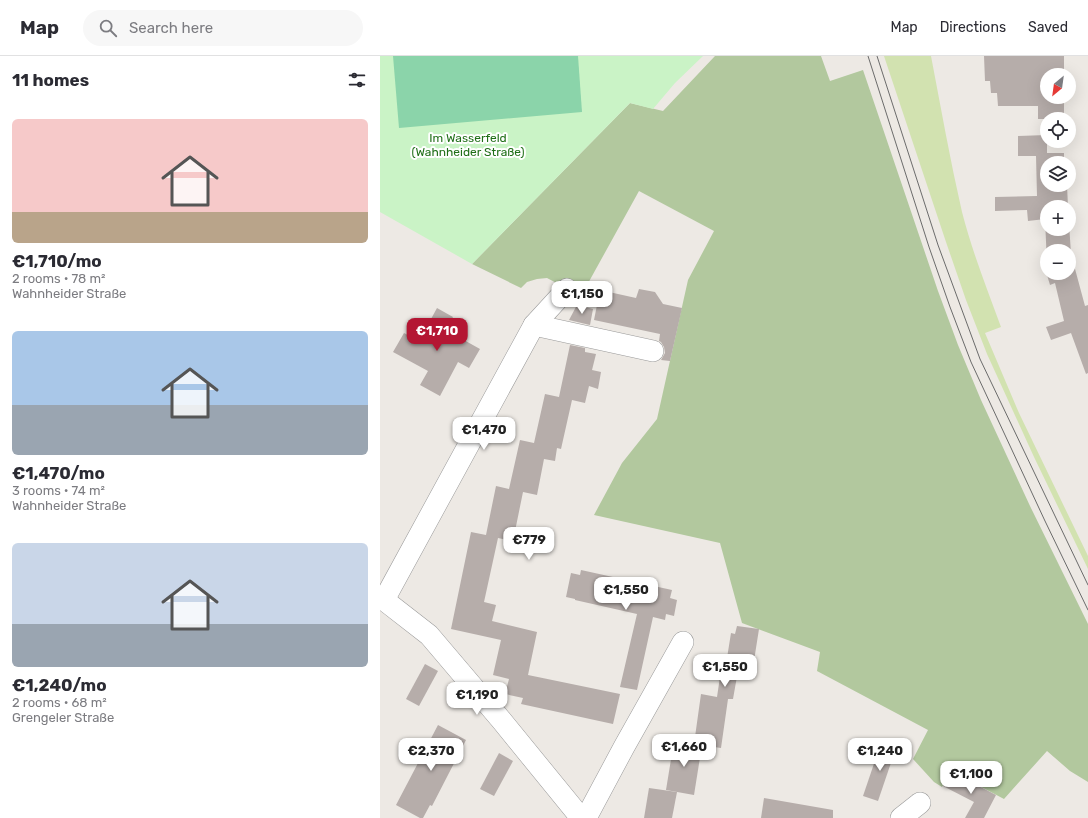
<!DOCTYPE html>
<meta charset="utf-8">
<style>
:root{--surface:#fff;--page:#f7f7f7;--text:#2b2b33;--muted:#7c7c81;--line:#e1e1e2;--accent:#b41633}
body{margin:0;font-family:Rubik,sans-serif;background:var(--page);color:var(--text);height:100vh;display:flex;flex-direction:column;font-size:15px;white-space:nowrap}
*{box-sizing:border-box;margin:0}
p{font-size:13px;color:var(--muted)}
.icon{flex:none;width:22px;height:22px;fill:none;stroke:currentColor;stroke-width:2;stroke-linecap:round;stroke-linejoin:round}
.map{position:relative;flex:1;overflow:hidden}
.sheet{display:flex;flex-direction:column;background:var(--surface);width:380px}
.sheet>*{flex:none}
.needle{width:26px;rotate:209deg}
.buttons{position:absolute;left:660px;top:12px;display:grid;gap:8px}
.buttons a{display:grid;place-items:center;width:36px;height:36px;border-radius:50%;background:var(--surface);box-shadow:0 4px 16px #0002;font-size:20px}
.price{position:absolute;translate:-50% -34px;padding:0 9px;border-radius:8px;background:#fff;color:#222;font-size:13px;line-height:26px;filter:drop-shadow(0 1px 2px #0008)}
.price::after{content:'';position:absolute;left:50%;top:24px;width:12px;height:9px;margin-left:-6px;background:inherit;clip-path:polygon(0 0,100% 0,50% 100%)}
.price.selected{background:var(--accent);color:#fff}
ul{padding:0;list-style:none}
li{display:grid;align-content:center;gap:8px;height:212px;padding:0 12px}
li span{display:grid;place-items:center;height:124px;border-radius:6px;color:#555}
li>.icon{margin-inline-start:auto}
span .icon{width:72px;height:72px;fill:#fffc;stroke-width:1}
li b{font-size:17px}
h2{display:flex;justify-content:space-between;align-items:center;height:48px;padding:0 12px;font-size:17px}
header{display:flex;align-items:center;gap:24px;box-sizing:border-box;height:56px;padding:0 20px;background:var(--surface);border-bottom:1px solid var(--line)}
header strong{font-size:19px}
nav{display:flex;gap:22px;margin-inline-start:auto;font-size:14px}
.search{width:280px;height:36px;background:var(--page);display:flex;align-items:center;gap:10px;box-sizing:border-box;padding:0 14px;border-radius:22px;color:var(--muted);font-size:15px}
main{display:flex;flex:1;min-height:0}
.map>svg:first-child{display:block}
.grass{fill:#d2e2b0}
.forest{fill:#b2c89e}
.park{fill:#caf3c6}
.pitch{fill:#8bd4aa}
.building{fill:#b6adaa}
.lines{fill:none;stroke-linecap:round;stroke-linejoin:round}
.minor-casing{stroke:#9a9a9a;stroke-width:22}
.minor{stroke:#fff;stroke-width:21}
.tram{stroke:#6b6b6b;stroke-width:1}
.labels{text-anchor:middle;stroke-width:4;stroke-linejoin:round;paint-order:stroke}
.park-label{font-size:12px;fill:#206f18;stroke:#fff}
</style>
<header>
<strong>Map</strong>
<div class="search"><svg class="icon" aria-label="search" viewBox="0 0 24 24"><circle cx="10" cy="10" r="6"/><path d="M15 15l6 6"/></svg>Search here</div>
<nav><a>Map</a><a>Directions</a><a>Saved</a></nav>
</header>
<main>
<section class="sheet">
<h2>11 homes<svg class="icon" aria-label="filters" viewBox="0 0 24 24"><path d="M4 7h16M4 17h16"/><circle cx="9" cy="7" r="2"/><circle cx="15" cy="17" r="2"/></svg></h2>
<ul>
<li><span style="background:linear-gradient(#f6c9c9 75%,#b9a48a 0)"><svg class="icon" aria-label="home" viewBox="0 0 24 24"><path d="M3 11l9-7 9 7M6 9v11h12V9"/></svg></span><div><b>€1,710/mo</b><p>2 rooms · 78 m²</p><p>Wahnheider Straße</p></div></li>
<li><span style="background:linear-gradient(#a9c7e8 60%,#9aa5b1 0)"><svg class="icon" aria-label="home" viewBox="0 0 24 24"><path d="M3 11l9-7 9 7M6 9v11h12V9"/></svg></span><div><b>€1,470/mo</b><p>3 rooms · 74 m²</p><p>Wahnheider Straße</p></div></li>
<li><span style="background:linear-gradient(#c9d6e8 65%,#9aa5b1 0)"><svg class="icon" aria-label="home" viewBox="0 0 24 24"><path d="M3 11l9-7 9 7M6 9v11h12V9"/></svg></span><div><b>€1,240/mo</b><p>2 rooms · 68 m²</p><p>Grengeler Straße</p></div></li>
</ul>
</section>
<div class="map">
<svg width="708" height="762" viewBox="0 0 708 762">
<rect width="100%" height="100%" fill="#ede9e4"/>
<path class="grass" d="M504 0H551C561 52 570 104 582 156 592 195 607 233 621 271L605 277 639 357 708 500V513L654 401 607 298 586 244 566 186Z"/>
<path class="forest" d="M335 0H441L450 25 483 14 558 235 578 289 601 344 650 450 708 568V726L690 715 667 695 624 743 571 715 562 731 554 726 533 703 548 674 437 615 440 596 362 567 340 487 214 459 242 407 277 363 308 224 334 175 259 135 201 240 167 222 157 223 147 226 141 232 92 208 250 47 283 55Z"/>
<path class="park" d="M0 0H323L295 27 273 53 250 47 92 208 0 156Z"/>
<path class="pitch" d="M13 0H198L202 56 19 72Z"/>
<g class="building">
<path d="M604 0H684V19H667V41H684V63H658V50H618L617 37H611L610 25H605Z"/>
<path d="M667 79V97H684V107H667V129H687L688 151H667V173H689V167L691 198 705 250 708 249V317L706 318 691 277 671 284 666 271 684 265 675 227 670 229 664 209 667 208V217H689V195H667V208L665 163 648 165 647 154 615 155V141L657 140 656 100H638V80Z"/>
<path d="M259 233 275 236 283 248 302 252 290 305 281 304 285 297 284 291 281 286 279 285 280 278 214 264 220 234 256 242Z"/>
<path d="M197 249 213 253 210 269 189 264Z"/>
<path d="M57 252 73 261 66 274 100 293 89 312 78 306 60 340 40 329 48 315 13 296 24 277 39 285Z"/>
<path d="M190 289 205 292V296L216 298 212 314 221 316 218 333 209 330 205 347 192 344 181 393 177 392 175 405 164 403 157 439 143 436 133 485 118 482 104 546 116 549 112 565 157 576 148 619 240 638 233 668 141 648 143 642 125 638 129 623 113 619 121 584 71 573 91 476 106 479 116 430 129 433 140 384 154 387 165 338 179 341Z"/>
<path d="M201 514 292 534 290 542 297 544 294 560 286 558 285 564 273 561 257 634 240 631 257 558 195 544V543L186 541 191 517 200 519Z"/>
<path d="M357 570 379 573 373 611 359 609 353 643H348L341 692 314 688 321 638 337 641 343 601 347 602 351 577 355 578Z"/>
<path d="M45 608 58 615 39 650 26 643Z"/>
<path d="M58 669 86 684 52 750 50 749 43 762H40L16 749Z"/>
<path d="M294 685 322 689 314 739 286 734Z"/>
<path d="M501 687 516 692 498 745 483 740Z"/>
<path d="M119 697 133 705 114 740 100 733Z"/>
<path d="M570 715 616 739 604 762H585L594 746 563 730Z"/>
<path d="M269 732 297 736 292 762H264Z"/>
<path d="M384 742 453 754V762H381Z"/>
</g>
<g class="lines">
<defs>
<g id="minor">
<path d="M154 269 273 295"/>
<path d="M0 543 4 544 49 579 122 665 201 762"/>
<path d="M4 544 154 269 187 233"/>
<path d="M206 762 244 691 303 586"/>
<path d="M521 762 540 747"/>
</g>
</defs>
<use href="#minor" class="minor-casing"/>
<use href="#minor" class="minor"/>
<g class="tram">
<path d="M488 0 549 191 570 251 591 306 665 465 708 554"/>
<path d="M497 0 558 189 600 303 708 529"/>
</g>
</g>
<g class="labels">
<g class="park-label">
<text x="88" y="86">Im Wasserfeld<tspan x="88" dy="14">(Wahnheider Straße)</tspan></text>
</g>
</g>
</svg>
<div class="buttons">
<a><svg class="needle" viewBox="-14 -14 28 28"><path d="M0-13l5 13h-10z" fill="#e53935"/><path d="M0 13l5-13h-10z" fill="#7c7c81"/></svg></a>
<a><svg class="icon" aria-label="locate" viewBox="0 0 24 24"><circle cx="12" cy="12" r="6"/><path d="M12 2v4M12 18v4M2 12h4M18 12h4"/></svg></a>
<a><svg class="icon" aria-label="layers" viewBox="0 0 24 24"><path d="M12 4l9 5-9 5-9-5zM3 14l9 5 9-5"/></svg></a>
<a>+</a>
<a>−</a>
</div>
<b class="price" style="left:202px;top:259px">€1,150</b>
<b class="price selected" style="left:57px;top:296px">€1,710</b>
<b class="price" style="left:104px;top:395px">€1,470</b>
<b class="price" style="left:149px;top:505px">€779</b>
<b class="price" style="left:246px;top:555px">€1,550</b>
<b class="price" style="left:345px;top:632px">€1,550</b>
<b class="price" style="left:97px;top:660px">€1,190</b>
<b class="price" style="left:304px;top:712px">€1,660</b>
<b class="price" style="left:51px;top:716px">€2,370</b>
<b class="price" style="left:500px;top:716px">€1,240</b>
<b class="price" style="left:591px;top:739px">€1,100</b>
</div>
</main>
